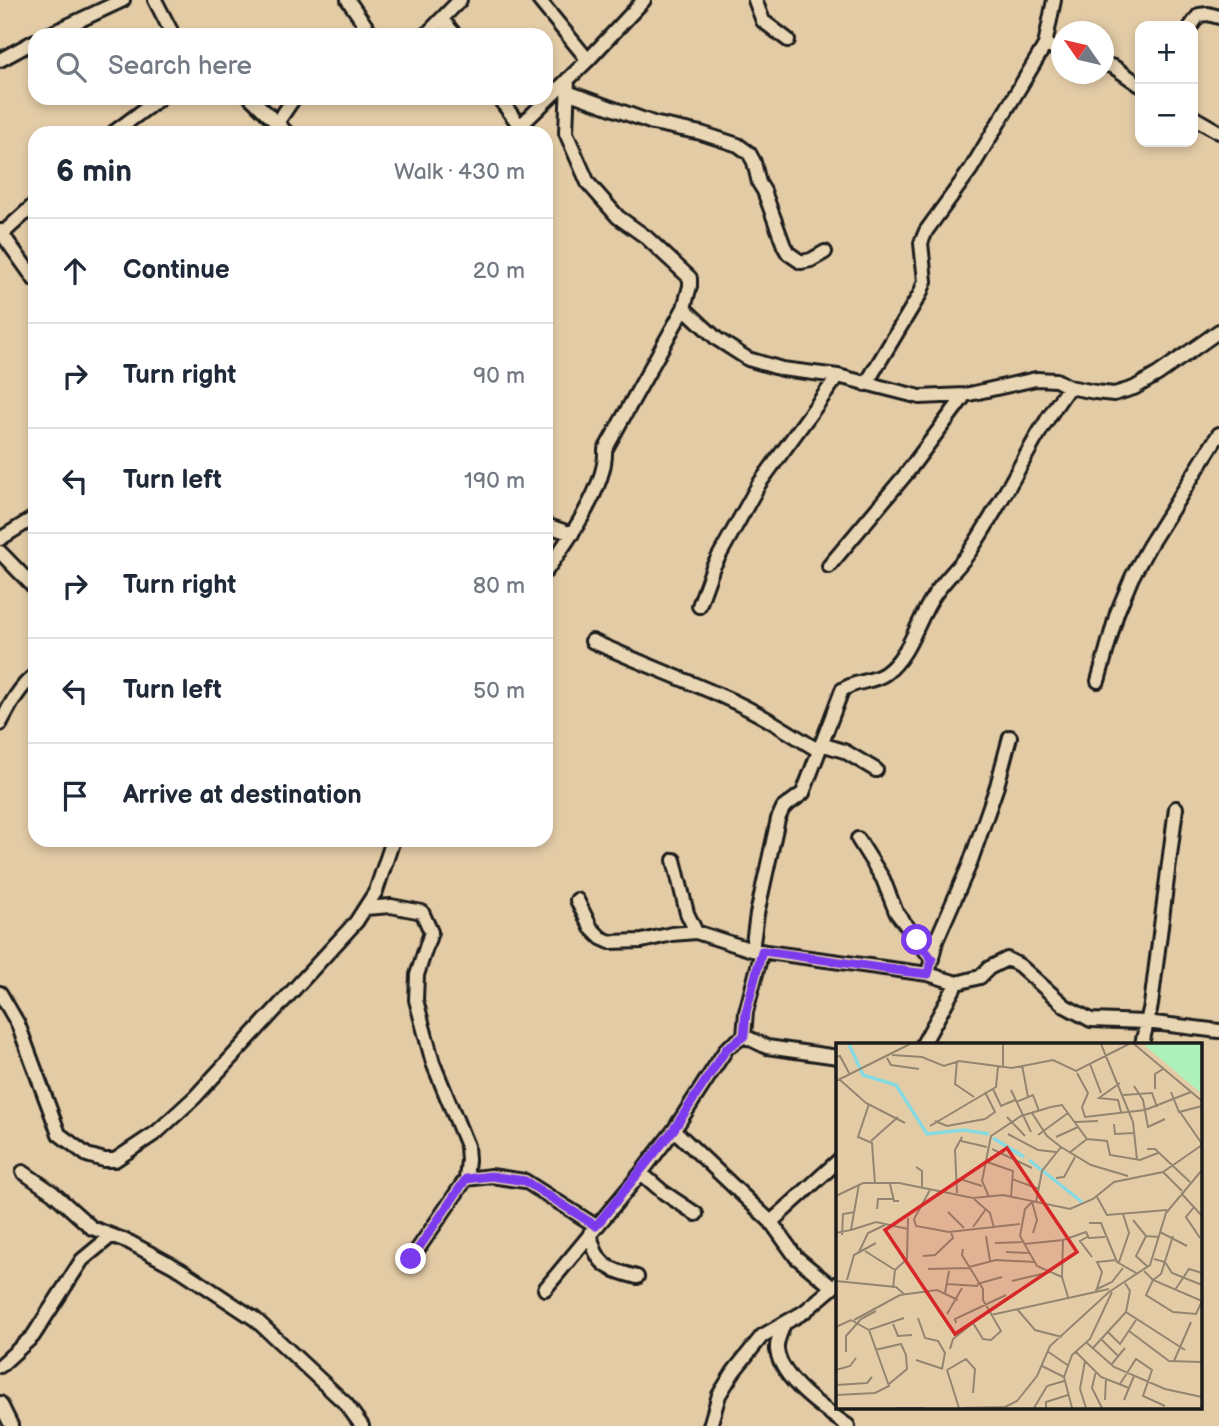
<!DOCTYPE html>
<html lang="en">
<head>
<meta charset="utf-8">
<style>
  :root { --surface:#fff; --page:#f2f2f3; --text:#1f2937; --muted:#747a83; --line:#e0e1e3 }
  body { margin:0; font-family:"Balsamiq Sans",sans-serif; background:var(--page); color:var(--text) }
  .controls { position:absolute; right:21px; top:21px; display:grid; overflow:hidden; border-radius:14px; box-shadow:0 4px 10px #0003 }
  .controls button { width:63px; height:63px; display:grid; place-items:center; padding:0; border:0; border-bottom:2px solid var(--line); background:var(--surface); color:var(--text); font:35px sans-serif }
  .compass { position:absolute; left:1051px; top:21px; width:63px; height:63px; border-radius:50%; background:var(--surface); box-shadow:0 4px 10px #0003; rotate:304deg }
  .stop { position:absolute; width:21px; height:21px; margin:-16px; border:5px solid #7c3aed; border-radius:50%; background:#fff }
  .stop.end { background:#7c3aed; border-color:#fff; box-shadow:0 2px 7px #0008 }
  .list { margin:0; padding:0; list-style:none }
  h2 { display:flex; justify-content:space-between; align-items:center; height:91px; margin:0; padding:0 28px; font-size:30px }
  h2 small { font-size:23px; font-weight:400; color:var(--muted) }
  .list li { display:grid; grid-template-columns:46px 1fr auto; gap:21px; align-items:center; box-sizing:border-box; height:105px; padding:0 28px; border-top:2px solid var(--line) }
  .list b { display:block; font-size:26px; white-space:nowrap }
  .list em { font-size:23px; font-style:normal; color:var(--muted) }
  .icon { flex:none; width:38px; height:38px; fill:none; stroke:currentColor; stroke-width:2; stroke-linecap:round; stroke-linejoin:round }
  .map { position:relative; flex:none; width:1219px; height:1426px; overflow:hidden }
  .search { position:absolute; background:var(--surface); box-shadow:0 4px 10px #0003; left:28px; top:28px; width:525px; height:77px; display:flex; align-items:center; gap:18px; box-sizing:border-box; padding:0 24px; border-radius:21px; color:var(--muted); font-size:26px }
  .panel { position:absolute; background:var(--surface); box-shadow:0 4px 10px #0003; left:28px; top:126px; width:525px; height:721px; border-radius:21px }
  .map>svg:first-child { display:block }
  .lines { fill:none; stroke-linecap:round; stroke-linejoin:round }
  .street-casing { stroke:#1c1c1c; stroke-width:18 }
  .street { stroke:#e9d6b4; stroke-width:12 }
  .route { stroke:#7c3aed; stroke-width:9 }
  .inset-river { fill:none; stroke:#88dae1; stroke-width:3.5 }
  .inset-road { fill:none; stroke:#93856f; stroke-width:2 }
  .view { fill:#d62828; fill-opacity:0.15; stroke:#d62828; stroke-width:3.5 }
  .inset-edge { fill:none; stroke:#1c1c1c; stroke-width:3.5 }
</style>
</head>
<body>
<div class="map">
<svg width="1219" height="1426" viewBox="0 0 1219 1426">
  <rect width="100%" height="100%" fill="#e3cba6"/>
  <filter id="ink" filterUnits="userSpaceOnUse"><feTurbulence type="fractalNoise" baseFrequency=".0143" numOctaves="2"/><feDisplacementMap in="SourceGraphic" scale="14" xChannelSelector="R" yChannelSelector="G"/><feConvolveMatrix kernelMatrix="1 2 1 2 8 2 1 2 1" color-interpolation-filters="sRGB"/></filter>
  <g filter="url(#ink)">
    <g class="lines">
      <!-- street casing -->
      <g class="street-casing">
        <path id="street" d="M155,0L173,35
          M348,0L372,35
          M539,0L588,60
          M755,0L763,21L788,40
          M442,19L455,35
          M1191,26L1199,15L1208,14L1219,17
          M48,35L123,0
          M426,35L460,0
          M1045,45L1062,51
          M0,60L35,41
          M1104,64L1114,67L1140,85
          M568,79L566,133L588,183L618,217L646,237L690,278V286L684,308L717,339L748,359L782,369L838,376L920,397L965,395L1036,379L1056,380L1069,387L1095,392L1114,394L1134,388L1158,374L1219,331
          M567,92L653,123L701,133L738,145L749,153L754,162L759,183L764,191L784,246L788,253L801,262L811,260L825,252
          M251,98L287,133
          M499,98L520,126
          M1193,117L1219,132
          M277,123L294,98
          M113,133L160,98
          M513,133L588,60L644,0
          M0,231L35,280
          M2,234L35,204
          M866,384L920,294L925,281L921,243L926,231L971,169L1045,45L1054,0
          M546,525L572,534
          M0,539L35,517
          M0,552L35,588
          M829,566L906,474L965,395
          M546,571C567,542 607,486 605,450L684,308
          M699,606L713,567L759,484L838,376
          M592,641C636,661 681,678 726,698C758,712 789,732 819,751
          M1098,681L1117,613L1132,577L1149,546L1219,434
          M0,724C9,707 19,687 35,675
          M821,744L844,751L876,770
          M858,839L883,879L896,912L932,959
          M674,860L687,913L696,932
          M577,900L591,928L601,938L610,942L642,941L672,934L696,932L752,950L928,974L957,983L980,977L989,968L1007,959L1019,965L1065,1006L1091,1020L1146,1022L1219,1031
          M365,908L391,906L422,912L431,932L417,975L416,1000L433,1063L467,1146L468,1160L466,1179L411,1259
          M752,950L757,914L778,819L783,808L803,793L842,690C856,680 873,683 886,673C910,655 917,621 933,597C944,580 959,567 970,551C1006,498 1031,439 1069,387
          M928,974L936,941L969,866L997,786L1010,737
          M0,993L18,1024L59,1134L87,1155L104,1160H115L157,1132L195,1097L356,922L376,891L393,840
          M744,1036L767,1047L838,1057
          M923,1044L957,983
          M1142,1044L1151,1005L1176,808
          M674,1130L771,1222L796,1257L832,1287
          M23,1172L53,1193L92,1228L129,1242L181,1270L255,1319L346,1404L362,1426
          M641,1173L663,1192L696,1214
          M466,1179L491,1176L525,1181L596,1226
          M771,1222L838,1161
          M590,1233C596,1265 607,1269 637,1277
          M545,1289L641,1173L674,1130L727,1048L744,1036L746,1012L762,951
          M784,1324C781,1332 776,1341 777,1350C781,1380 825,1410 848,1426
          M0,1366L33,1336L82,1260L111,1236
          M0,1403L11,1425
          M710,1426L719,1395L734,1371L762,1336L804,1312L838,1283"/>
      </g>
      <!-- street -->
      <use href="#street" class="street"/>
    </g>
  </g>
  <g class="lines" filter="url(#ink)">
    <!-- route -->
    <path class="route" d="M411,1259L466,1179L491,1176L525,1181L596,1226L674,1129L727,1048L744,1036L746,1012L762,951C818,958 872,968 928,974L932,959L917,940"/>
  </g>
  <!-- overview -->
  <g transform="translate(836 1043)">
    <rect width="366" height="366" fill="#e3cba6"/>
    <path d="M307,1H366V51Z" fill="#aef0b9"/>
    <path class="inset-river" d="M13,1L27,32L60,42L91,91L128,87L153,91M157,95L188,114M193,117L246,159"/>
    <path class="inset-road" d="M167,1V24M265,1L297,79L301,117M298,1L366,58M56,12L86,14L108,23L123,18L176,25L217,17L240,28L293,1M0,14L4,13L13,30M51,15L55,22L83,26M121,18L119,41L138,54M254,21L265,50M186,22L192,54M241,30L252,50L246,64L249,74L309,67L355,49M3,36L30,60L69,80M0,38L74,1M284,40L263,55L282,57L285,69M298,43L307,57L312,84L329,76M157,46L165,63L179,57M319,46V31L327,26M175,47L195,89M335,49L343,69L366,63M287,52L316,50L321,64M180,59L197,52L203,68M33,61L22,94L36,100L39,141M344,69L366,101M196,70L211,93L225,104M171,74L189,93M99,78L111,83L149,76L159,69L149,49M239,79L262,78M278,81L279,91L299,90M94,83L160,44L162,24M172,91L202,107L220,109M202,92L232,70M220,94L242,84M35,98L62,74M125,98L151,104M156,106L196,125M311,106H319L354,139M233,110L251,96M151,119L177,128L175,154M80,124L86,128V145M327,129L346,148M220,135L228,134L239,114M124,136L146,143M176,136L203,146M54,141L58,158H63M94,147L78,176L80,183L113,189L184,181M121,150L119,107L126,94M345,150L366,173M0,153L27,140H63L137,155L167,152L234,166L257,156L278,139L327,129L366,102M153,154L146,138L155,93L185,73L215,64L226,62L251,96L271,98L274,112L304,117L322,110M261,154L271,172L331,167M138,156L154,170L158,185M196,159L189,166L184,193L201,223L226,234M196,159L201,177L197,190M200,159L206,128L225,104L255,122L292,133M358,164L350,174L364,195M41,166L42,156H57M112,169L128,185M297,177L310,193L323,194M253,180H265L281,219L302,231M137,184L150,166M15,187L40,179L72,186M324,189L351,203M0,190L15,187L23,141M6,192L7,171L19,169M150,193L154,218M253,193L244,198L256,214M310,193L300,213L312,224M227,197L226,234L232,254M159,200L186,199M188,201L227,197L250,189L253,195L269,194M29,208L59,227M23,209L32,190L49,182M170,209L193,210M87,213L99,212L117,195L115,189M318,216L329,219L336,230L366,242M283,219L293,190L287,171M133,224L160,217L199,219M92,226L134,225M308,228L317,237L366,258L360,271L337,269L310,252L317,237M11,237L18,212L40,200M317,237L325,231L337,193M0,238L60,244L69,252M176,238L214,229M289,240L294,248L290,269L349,307M111,241L142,243M141,241L166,234M57,245L59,227L71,216L72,175M259,247L276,239L287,225M339,247L353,226L366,230M260,249L266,229L261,219L280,217M109,250L113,228M181,266L199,287L226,294M111,271L126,245M155,272L273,246M82,275L89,295L102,298L109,310L106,326M18,277L64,252L101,247L122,257M120,280L119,276L170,252M57,281L62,293L76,292M0,284L15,277L33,287L68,275M293,288L333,318L366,319M272,289L284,301L300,277M266,297L282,313M251,300L278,324L329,346L366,354M114,306L117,296L137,280L147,296L155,297L165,288L147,257V246L126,212L127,206M256,306L290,269M39,307L65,301L70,312L71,326L53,341M211,308L233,323M239,308L265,334L293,345M10,309V293L25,276L40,268M80,317L107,326M249,318L244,346L250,365M338,318L355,279M275,322L289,305M206,323L228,334M0,327L14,323L20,315M111,327L130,316L139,326L137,350M111,327L123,365M260,328L256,345L266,365M284,341L300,316L316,327L307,353L329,363M0,342L31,340L36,334M0,352L39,350L53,343L33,287M269,357L270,335M288,357L298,333M60,365H89M125,365L169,364L181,358L201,333L214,303L273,249L314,222L330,170L366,127M198,365L211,343L228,338M210,365V359L232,352M236,365L228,334L236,312L254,296L276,249"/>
    <path class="view" d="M171,105L241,209L119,291L49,187Z"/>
    <rect width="366" height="366" class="inset-edge"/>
  </g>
</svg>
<div class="controls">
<button>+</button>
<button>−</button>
</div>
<svg class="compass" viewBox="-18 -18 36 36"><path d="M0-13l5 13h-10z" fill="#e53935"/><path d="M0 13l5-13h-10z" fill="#747a83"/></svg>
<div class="stop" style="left:917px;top:940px"></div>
<div class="stop end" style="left:411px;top:1259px"></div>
<div class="search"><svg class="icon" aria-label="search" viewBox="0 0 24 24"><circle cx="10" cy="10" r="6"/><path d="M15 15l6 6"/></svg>Search here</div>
<section class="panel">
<h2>6 min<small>Walk · 430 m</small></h2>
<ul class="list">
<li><svg class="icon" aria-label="ahead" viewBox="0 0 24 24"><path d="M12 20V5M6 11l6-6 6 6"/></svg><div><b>Continue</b></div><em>20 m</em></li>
<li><svg class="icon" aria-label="right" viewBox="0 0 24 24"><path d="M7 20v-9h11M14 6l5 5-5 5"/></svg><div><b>Turn right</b></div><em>90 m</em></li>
<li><svg class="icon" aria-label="left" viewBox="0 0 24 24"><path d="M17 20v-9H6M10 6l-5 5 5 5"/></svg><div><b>Turn left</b></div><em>190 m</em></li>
<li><svg class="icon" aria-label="right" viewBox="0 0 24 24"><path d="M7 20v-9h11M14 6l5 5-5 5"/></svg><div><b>Turn right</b></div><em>80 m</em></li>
<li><svg class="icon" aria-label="left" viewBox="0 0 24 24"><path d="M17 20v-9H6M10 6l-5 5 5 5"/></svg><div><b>Turn left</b></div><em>50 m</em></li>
<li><svg class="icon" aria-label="arrive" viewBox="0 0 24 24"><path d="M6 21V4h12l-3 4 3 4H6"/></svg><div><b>Arrive at destination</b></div></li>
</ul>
</section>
</div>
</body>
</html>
